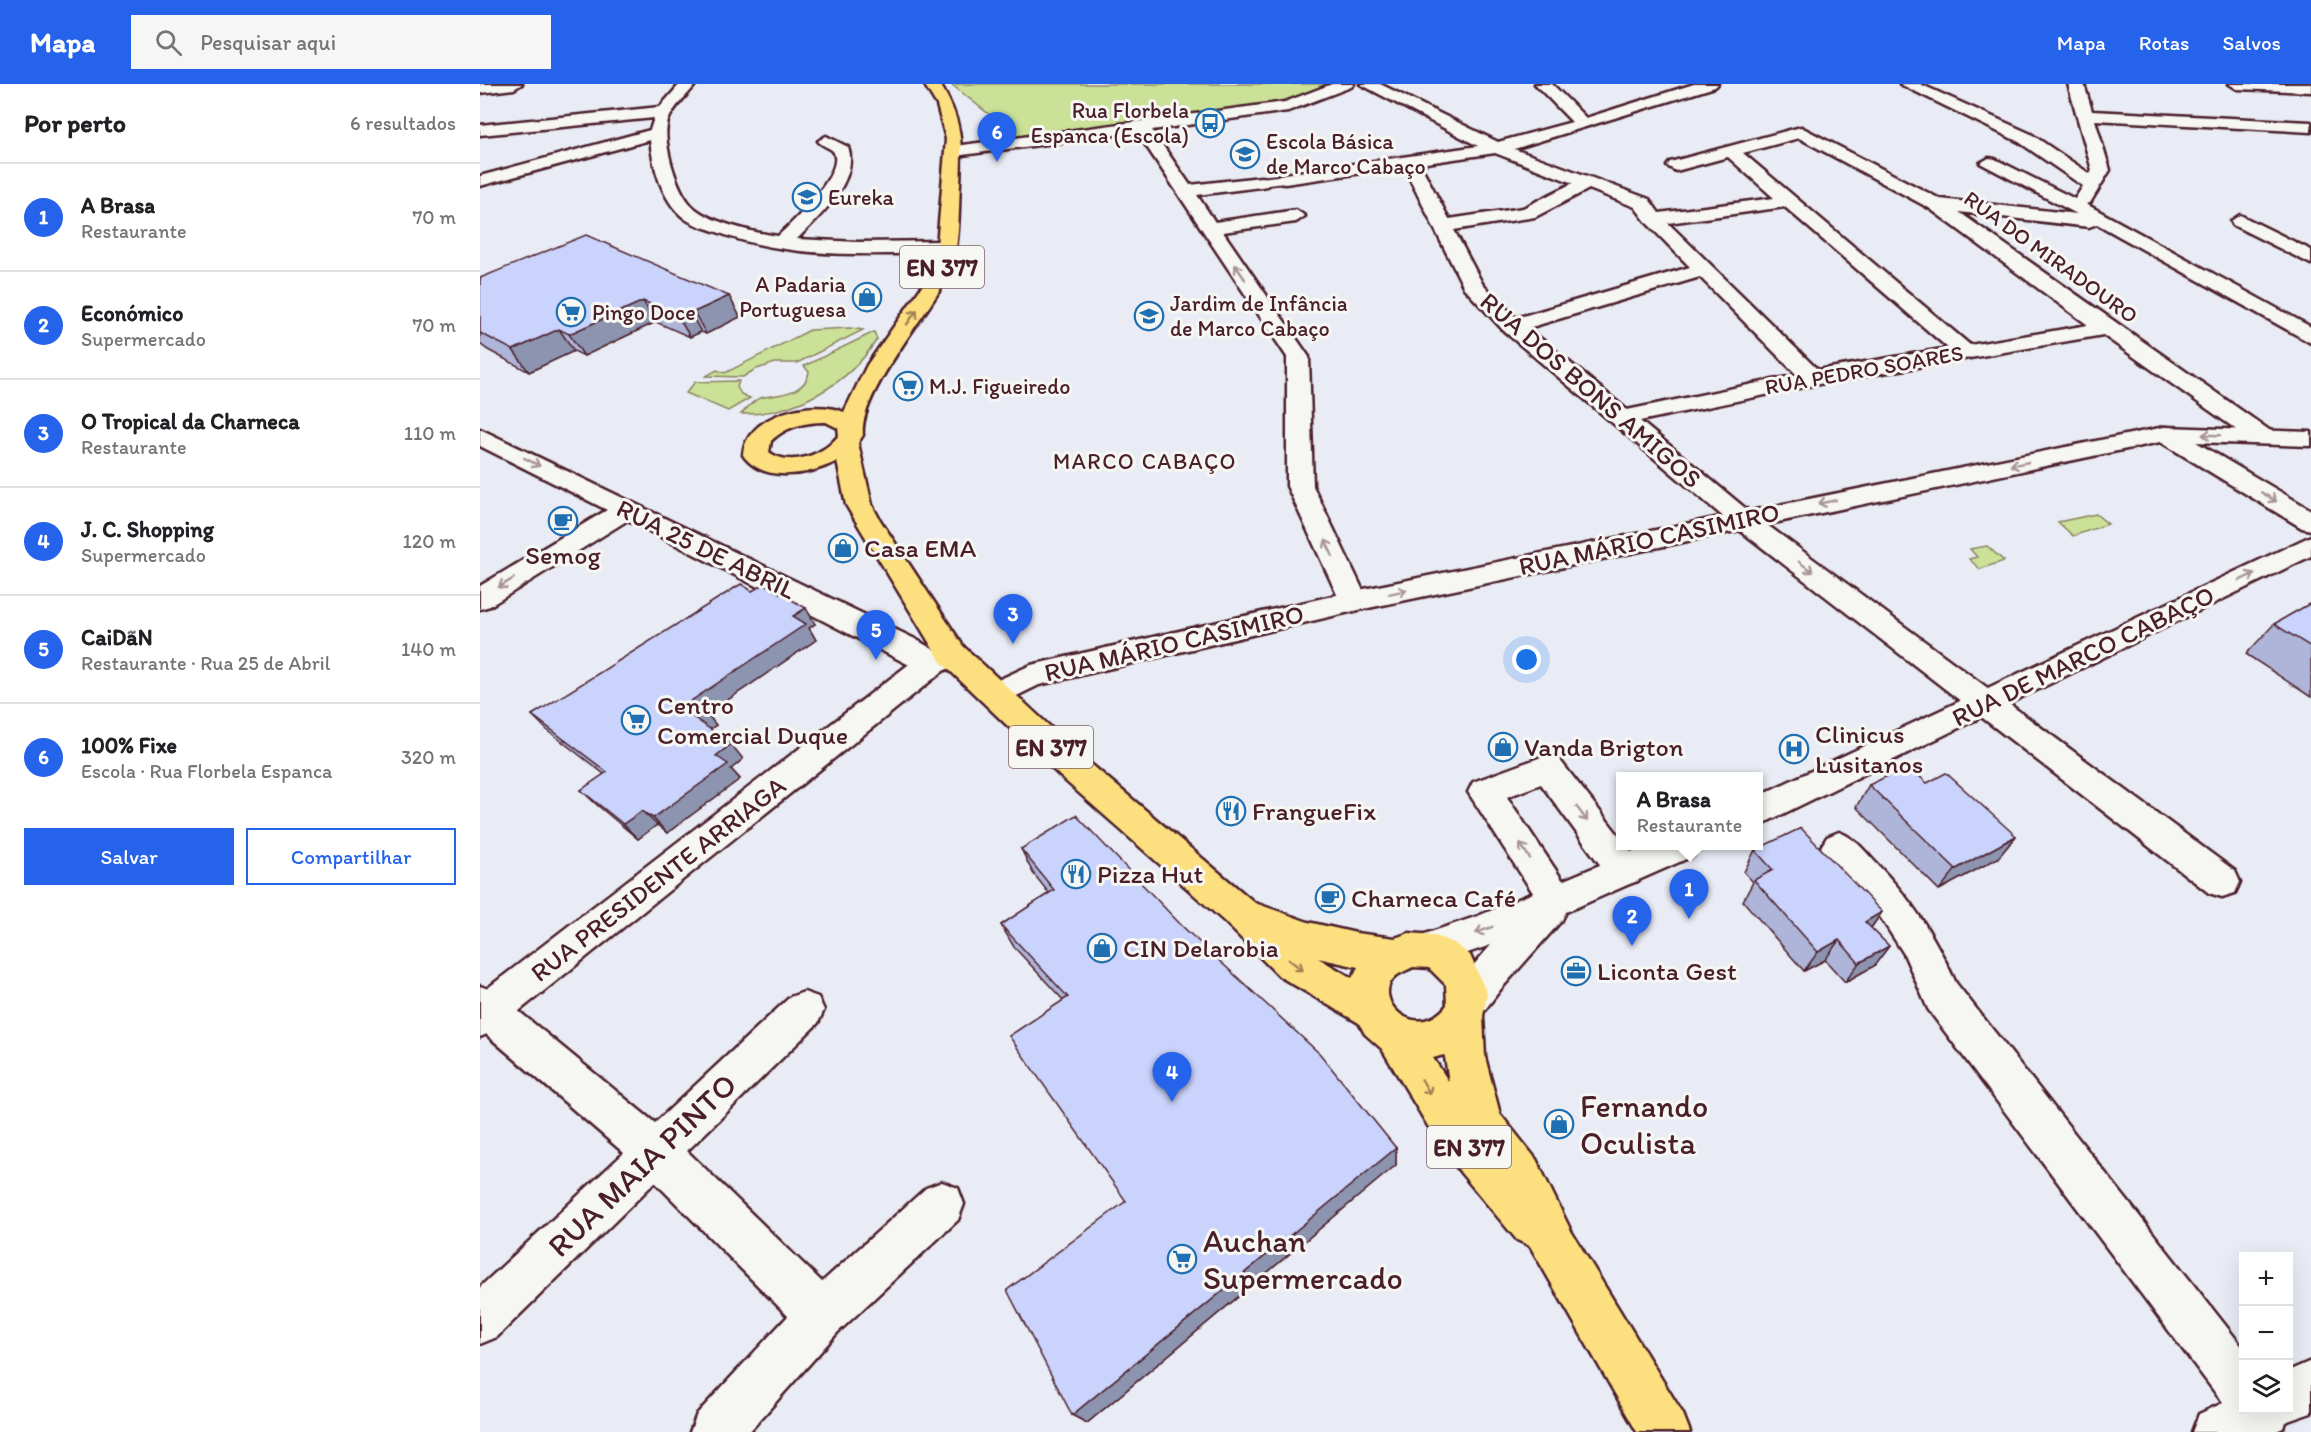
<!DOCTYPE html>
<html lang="pt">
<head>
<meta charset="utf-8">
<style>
  :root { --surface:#fff; --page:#f6f6f6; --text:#202124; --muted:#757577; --line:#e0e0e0; --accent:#2563eb }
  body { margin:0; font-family:Itim,sans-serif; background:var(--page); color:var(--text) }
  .controls { position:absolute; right:18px; bottom:18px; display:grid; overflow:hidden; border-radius:0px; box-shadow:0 6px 24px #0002 }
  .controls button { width:54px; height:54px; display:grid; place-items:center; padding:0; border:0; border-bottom:2px solid var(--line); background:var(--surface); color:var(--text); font:30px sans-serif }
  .you { position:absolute; left:1047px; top:576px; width:21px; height:21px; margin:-15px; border:4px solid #fff; border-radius:50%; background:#1a73e8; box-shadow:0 0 0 9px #1a73e833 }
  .badge { display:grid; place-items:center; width:39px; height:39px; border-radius:50%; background:var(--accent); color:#fff; font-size:20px; font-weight:700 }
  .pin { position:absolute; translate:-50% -50px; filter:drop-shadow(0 2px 3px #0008) }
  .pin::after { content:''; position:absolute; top:32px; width:21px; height:18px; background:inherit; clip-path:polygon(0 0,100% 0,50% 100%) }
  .popup { position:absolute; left:1136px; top:688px; width:147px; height:78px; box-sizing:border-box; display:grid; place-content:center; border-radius:0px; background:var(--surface); filter:drop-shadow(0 2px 4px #0005); font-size:20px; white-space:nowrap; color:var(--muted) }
  .popup b { font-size:22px; color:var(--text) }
  .popup::after { content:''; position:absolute; left:50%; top:100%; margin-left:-12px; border:12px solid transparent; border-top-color:var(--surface) }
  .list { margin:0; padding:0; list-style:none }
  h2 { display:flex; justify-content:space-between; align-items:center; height:78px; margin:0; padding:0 24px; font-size:26px }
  h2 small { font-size:20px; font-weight:400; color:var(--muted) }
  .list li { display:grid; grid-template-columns:39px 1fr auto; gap:18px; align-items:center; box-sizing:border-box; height:108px; padding:0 24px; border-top:2px solid var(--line) }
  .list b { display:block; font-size:22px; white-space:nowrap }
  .list p { margin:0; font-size:20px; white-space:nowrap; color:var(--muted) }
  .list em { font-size:20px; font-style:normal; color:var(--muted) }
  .actions { display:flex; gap:12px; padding:18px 24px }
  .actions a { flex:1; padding:14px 0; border:2px solid var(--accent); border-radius:0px; text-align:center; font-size:21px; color:var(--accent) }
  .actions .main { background:var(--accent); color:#fff }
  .icon { flex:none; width:33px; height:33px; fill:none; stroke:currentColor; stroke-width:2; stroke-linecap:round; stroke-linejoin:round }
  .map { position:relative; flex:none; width:1831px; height:1348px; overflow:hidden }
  header { display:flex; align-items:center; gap:36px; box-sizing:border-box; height:84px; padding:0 30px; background:var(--accent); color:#fff }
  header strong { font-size:28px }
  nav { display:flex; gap:33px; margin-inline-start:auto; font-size:21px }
  .search { width:420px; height:54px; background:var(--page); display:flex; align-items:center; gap:15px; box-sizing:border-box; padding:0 21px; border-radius:0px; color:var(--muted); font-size:22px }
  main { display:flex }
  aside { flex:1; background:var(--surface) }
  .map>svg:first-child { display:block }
  .green { fill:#cae197; stroke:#8a8061; stroke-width:1.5 }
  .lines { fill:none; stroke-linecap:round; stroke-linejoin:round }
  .pedestrian-casing { stroke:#4a1f2b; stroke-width:4 }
  .minor-casing { stroke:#4a1f2b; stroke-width:5 }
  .tertiary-casing { stroke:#4a1f2b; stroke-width:5 }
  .primary-casing { stroke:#4a1f2b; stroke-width:5 }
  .pedestrian { fill:#f6f6f2; fill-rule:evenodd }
  .minor { fill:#f6f6f2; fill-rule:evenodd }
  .tertiary { fill:#f6f6f2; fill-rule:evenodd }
  .primary { fill:#fce080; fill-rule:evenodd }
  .wall { fill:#aeb5d8; stroke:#4a1f2b; stroke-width:1.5 }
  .shaded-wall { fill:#8d94b0; stroke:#4a1f2b; stroke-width:1.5 }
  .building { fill:#cad3fb; stroke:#4a1f2b; stroke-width:1.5 }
  .oneway { stroke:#a99598 }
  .oneway2 { stroke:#a38056 }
  .labels { text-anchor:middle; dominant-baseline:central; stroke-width:6; stroke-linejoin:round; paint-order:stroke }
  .far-poi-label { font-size:22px; fill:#4a1f2b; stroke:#f6f6f2; text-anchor:start }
  .far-street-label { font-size:22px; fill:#4a1f2b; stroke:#f6f6f2 }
  .far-neighbourhood-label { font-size:22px; letter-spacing:1.5px; fill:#4a1f2b; stroke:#f6f6f2 }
  .shield { fill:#f6f6f2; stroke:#7e6067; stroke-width:1.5 }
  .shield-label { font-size:24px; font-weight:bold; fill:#4a1f2b }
  .street-label { font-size:26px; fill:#4a1f2b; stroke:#f6f6f2 }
  .poi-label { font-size:26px; fill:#4a1f2b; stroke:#f6f6f2; text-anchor:start }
  .near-poi-label { font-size:32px; fill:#4a1f2b; stroke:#f6f6f2; text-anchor:start }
  .near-street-label { font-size:32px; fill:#4a1f2b; stroke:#f6f6f2 }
</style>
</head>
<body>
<header>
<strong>Mapa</strong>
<div class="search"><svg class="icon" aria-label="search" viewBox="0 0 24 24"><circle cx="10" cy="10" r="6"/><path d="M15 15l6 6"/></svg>Pesquisar aqui</div>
<nav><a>Mapa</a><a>Rotas</a><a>Salvos</a></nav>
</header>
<main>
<aside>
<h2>Por perto<small>6 resultados</small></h2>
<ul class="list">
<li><span class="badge">1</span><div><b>A Brasa</b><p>Restaurante</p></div><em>70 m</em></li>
<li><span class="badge">2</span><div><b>Económico</b><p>Supermercado</p></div><em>70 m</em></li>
<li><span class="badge">3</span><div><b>O Tropical da Charneca</b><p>Restaurante</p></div><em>110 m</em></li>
<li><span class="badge">4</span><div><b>J. C. Shopping</b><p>Supermercado</p></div><em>120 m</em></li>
<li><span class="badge">5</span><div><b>CaiDãN</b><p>Restaurante · Rua 25 de Abril</p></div><em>140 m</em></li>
<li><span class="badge">6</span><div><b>100% Fixe</b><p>Escola · Rua Florbela Espanca</p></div><em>320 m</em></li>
</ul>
<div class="actions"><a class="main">Salvar</a><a>Compartilhar</a></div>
</aside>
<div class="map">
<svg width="1831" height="1348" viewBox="0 0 1831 1348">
  <rect width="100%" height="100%" fill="#e9ecf5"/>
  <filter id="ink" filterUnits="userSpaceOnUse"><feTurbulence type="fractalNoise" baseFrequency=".0167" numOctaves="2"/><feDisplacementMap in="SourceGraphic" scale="12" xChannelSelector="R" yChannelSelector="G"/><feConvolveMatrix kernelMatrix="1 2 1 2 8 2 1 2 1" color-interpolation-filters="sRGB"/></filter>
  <g filter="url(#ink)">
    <!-- green -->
    <path class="green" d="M471,0H850L812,18L540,55Z
      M370,244L383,246L317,279H295L274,286L263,293L226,292L237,286L245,289L330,246Z
      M394,248L397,255C369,300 315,331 261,330C267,325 273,316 280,314C298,310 325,311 329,288L324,282Z
      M259,297L257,303L261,310L270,314L248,327L206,309L215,298Z
      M1616,430L1628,440L1593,452L1578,438Z
      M1507,462L1524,477L1500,485L1489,475L1497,473L1490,465Z"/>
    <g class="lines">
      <!-- pedestrian casing -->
      <g class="pedestrian-casing">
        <path id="pedestrian" d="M805,91L810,92V98L781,102L775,98L781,94Z"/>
      </g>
      <!-- minor casing -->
      <g class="minor-casing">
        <path id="minor" d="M0,0H42L34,5L0,9Z
          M200,0H216C207,12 193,23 188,37C184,51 188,66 191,79C195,93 201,110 211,121C227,138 275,149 298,152C311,140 367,87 353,67C349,63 342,62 338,57L346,52L368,63C380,96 338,134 317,155L378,158L467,157L477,163L467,169C390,170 310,176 237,148C226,144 213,141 204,134C182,117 173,82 170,56L0,102V92L170,46L174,34L0,51V41L180,23Z
          M852,0H874L871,3L808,27L672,46L710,101L781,93L787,94L790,98L787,102L781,103L717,111L735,138L816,126L825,132L816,138L743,148L829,273L833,402L888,517L884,524L874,527L864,524L860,517L807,402V273L657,48L475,72L466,67L475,62L805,18Z
          M880,0H900L1018,58L1092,38L1055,0H1072L1106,34L1214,0H1238L1235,3L1034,65L1169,115L1179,129L1294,114L1248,73L1196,87L1187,82L1190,78L1321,43L1460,115L1597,130L1500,79L1509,74L1515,75L1595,115L1603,102L1539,58L1420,0H1440L1551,50L1610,90L1612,86L1588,0H1604L1612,27L1831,38V48L1615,36L1630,86L1610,119L1606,120L1831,243V259L1617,140L1609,143L1479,128L1792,348L1795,353L1792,358L1783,360L1774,358L1623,251L1333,301L1160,337L1271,429L1755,787L1760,798L1755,809L1742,813L1729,809L1253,441L1024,247L984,204L924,83L805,100L799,99L796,95L799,91L805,90L998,62ZM1319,54L1449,124L1608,241L1490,261L1263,69ZM1015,69L1093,99L1043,124L969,135L940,80ZM1109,105L1155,123L1167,139L1210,183L1036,234L1003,201L974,146L1055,133ZM1305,123L1468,264L1338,286L1188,139ZM1220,193L1317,291L1147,326L1048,244Z
          M1749,0H1831V8L1757,5Z
          M1760,131L1831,166V180L1753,141L1751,137Z
          M1685,343L1694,345L1831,426V446L1822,444L1676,355L1673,350L1676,345Z
          M0,345L435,555L463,571L467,579L463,587L452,590L441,587L148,436L10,522L0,525V502L127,426L0,362Z
          M1067,671L1079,675L1140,753V762H1147L1163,786L1158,797L1145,801L1132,797L1061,700L1027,713L1095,815L1090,826L1077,831L1064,826L988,708L993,698Z
          M1359,748C1375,754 1383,765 1394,777C1433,817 1452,848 1476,899L1764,1265V1326H1808V1287L1831,1277V1329L1805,1338L1803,1344L1794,1348H1712L1719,1330L1743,1319L1448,925L1424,870L1399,831L1347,773L1341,763L1347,753Z
          M0,902L14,907L175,1039L310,913L324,908L338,913L344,926L338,939L207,1067L342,1198L446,1104L462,1098L478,1104L484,1120L478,1136L358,1248L269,1348H210L217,1330L308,1232L175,1098L17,1253L0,1260V1203L144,1069L0,945Z"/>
      </g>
      <!-- tertiary casing -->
      <g class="tertiary-casing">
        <path id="tertiary" d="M1685,343L1831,348V362L1685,357L874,527L559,601L516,622L505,618L500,610L505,602L551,581L874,507Z
          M1831,452V472L1278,742V712Z
          M472,559L483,562L487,570L483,578L463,587L14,947L0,953V910L441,571Z
          M1165,762H1219L1213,772L1086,828L1082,836L1020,906L1001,931L987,936L973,931L967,918L973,905L1011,861L946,883L933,878L927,866L933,854L998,832Z"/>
      </g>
      <!-- primary casing -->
      <g class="primary-casing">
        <path id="primary" d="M444,0H460C483,38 482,58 480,100C478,133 481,170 464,199C444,235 379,311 383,351L378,359L392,421L400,436L483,562L605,675L775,819L828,838L876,849L915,854L929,849L953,851L974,859L990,871L1007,910L1003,932L1005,973L1020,1030L1056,1075L1091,1147L1203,1330L1210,1348H1157L1050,1162L1037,1156L981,1089L948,1042L902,965L885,950L879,939L799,892L745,838L581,693L461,578L366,421L357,377C331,391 283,400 263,371C265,331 332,314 364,328L387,281L445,198L457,163L466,55L457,21ZM346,338L358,344L359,351C344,371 310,384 289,368L291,357C306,342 326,338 346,338ZM838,874L878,883L872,894ZM933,883L949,884L966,901L967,921C936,961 889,914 916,892C921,888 928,886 933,883ZM964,971L965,973L969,998L953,974Z"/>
      </g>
      <!-- pedestrian -->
      <use href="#pedestrian" class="pedestrian"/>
      <!-- minor -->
      <use href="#minor" class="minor"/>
      <!-- tertiary -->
      <use href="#tertiary" class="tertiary"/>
      <!-- primary -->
      <use href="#primary" class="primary"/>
    </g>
    <!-- wall -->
    <path class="wall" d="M0,194L249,212L260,233L226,250L221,248L210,253L176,238L104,272L94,267L49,288L8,266L0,260Z
      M272,507L335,540L329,544L336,556L227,630L236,641L230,645L263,675L251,685L260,695L187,749L177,741L158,755L117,721L101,706L124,690L67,646L52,631Z
      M1831,519V613L1766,570L1794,540Z
      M1447,699L1536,752L1518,774L1459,806L1376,723L1389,701Z
      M541,765L703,843L916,1064V1081L607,1339L592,1331L646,1117L584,917L534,863L521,841L569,809L553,789Z
      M1275,766L1402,828L1391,844L1409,862L1394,882L1365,898L1345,876L1324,887L1263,817L1273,798L1264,788Z"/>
    <!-- shaded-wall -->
    <path class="shaded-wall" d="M249,212L260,233L226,250L214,228Z
      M163,217L176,238L104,272L89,250Z
      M209,226L221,248L210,253L197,231Z
      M79,245L94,267L49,288L33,266Z
      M326,524L335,540L329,544L336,556L227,630L236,641L226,648L213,633L211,617L313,532Z
      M251,660L263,675L251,685L260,695L187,749L173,734L236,672Z
      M162,727L177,741L158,755L143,740Z
      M1536,752L1518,774L1459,806L1476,785Z
      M1402,828L1388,848L1385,838Z
      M1359,856L1345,876L1324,887L1338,868Z
      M1409,862L1394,882L1365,898L1379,879Z
      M916,1064V1081L607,1339L592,1331Z"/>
    <!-- building -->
    <path class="building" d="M106,151L249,212L214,228L209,226L197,231L163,217L89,250L79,245L33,266L0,249V194Z
      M261,500L272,507L284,500L326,524L313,532L326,540L211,617L224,625L213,633L251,660L236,672L248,680L173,734L162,727L143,740L101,706L127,688L52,631Z
      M1831,519V563L1794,540Z
      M1428,682L1447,699L1466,689L1536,752L1476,785L1389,701Z
      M596,731L703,843L840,970L916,1064L592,1331L527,1206L646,1117L529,952L588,913L521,841L574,806L541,765Z
      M1321,744L1402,828L1385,838L1409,862L1379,879L1359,856L1338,868L1274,796L1293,786L1275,766Z"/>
    <!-- one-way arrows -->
    <defs><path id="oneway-shaft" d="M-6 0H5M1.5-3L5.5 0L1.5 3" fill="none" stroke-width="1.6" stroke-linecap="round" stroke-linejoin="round" transform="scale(1.5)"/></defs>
    <g class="oneway">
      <use href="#oneway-shaft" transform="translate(760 188) rotate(-124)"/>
      <use href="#oneway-shaft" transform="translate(1731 351) rotate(-178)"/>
      <use href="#oneway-shaft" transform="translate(52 378) rotate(27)"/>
      <use href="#oneway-shaft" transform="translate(1539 380) rotate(169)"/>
      <use href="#oneway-shaft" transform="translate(1789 413) rotate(31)"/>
      <use href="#oneway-shaft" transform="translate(1347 418) rotate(168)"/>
      <use href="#oneway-shaft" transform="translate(849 464) rotate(-115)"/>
      <use href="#oneway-shaft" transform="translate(1326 483) rotate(37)"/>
      <use href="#oneway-shaft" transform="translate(1767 493) rotate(-26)"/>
      <use href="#oneway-shaft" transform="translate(26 499) rotate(149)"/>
      <use href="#oneway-shaft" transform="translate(918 508) rotate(-12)"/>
      <use href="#oneway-shaft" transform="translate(1102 730) rotate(53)"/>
      <use href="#oneway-shaft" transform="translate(1045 767) rotate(-124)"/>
      <use href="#oneway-shaft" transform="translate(1004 846) rotate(159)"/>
    </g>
    <g class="oneway2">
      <use href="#oneway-shaft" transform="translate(432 233) rotate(-56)"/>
      <use href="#oneway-shaft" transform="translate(816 881) rotate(37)"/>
      <use href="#oneway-shaft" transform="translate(946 1003) rotate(60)"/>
    </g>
  </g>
  <!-- icons -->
  <defs>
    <g id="bus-ring" transform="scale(1.5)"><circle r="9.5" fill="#f6f6f2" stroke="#1f6fb2" stroke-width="1.5"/><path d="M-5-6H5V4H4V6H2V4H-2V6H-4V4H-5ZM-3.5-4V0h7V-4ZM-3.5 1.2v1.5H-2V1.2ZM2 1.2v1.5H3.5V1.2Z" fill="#1f6fb2"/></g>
    <g id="school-ring" transform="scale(1.5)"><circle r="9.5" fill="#f6f6f2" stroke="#1f6fb2" stroke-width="1.5"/><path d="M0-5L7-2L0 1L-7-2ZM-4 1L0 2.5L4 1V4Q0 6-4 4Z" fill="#1f6fb2"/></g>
    <g id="shop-ring" transform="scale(1.5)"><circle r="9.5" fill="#f6f6f2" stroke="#1f6fb2" stroke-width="1.5"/><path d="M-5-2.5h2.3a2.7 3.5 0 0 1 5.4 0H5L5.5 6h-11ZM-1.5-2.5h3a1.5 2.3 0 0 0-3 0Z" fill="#1f6fb2"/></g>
    <g id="supermarket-ring" transform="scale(1.5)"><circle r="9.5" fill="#f6f6f2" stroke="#1f6fb2" stroke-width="1.5"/><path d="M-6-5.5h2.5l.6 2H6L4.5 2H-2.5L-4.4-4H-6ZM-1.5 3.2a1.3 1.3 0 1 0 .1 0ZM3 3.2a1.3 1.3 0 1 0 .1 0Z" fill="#1f6fb2"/></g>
    <g id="cafe-ring" transform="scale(1.5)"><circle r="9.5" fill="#f6f6f2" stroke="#1f6fb2" stroke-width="1.5"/><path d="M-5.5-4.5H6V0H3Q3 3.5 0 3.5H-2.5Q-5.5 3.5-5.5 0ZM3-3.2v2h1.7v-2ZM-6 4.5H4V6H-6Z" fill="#1f6fb2"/></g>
    <g id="hospital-ring" transform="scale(1.5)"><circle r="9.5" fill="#f6f6f2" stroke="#1f6fb2" stroke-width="1.5"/><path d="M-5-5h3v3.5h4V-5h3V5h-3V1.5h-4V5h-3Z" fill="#1f6fb2"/></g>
    <g id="restaurant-ring" transform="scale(1.5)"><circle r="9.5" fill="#f6f6f2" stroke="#1f6fb2" stroke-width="1.5"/><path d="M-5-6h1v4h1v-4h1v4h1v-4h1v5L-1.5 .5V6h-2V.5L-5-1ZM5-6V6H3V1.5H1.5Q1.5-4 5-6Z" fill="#1f6fb2"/></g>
    <g id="office-ring" transform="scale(1.5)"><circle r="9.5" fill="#f6f6f2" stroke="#1f6fb2" stroke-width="1.5"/><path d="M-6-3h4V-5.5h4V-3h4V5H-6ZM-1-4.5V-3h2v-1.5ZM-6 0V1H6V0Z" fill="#1f6fb2"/></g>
  </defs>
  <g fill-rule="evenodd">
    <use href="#bus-ring" x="730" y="39"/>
    <use href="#school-ring" x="765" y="70"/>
    <use href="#school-ring" x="327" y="113"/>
    <use href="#shop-ring" x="387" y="213"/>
    <use href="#supermarket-ring" x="91" y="228"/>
    <use href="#school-ring" x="669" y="232"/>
    <use href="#supermarket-ring" x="428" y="302"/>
    <use href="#cafe-ring" x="83" y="437"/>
    <use href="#shop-ring" x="363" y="464"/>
    <use href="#supermarket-ring" x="156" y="636"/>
    <use href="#shop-ring" x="1023" y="663"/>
    <use href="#hospital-ring" x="1314" y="665"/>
    <use href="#restaurant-ring" x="751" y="727"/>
    <use href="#restaurant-ring" x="596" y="790"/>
    <use href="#cafe-ring" x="850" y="814"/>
    <use href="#shop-ring" x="622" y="864"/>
    <use href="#office-ring" x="1096" y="887"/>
    <use href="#shop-ring" x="1079" y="1040"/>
    <use href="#supermarket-ring" x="702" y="1175"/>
  </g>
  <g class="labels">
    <!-- far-poi labels -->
    <g class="far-poi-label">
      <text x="709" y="26" text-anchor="end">Rua Florbela<tspan x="709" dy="25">Espanca (Escola)</tspan></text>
      <text x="786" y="57">Escola Básica<tspan x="786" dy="25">de Marco Cabaço</tspan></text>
      <text x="348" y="113">Eureka</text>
      <text x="366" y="200" text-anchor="end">A Padaria<tspan x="366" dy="25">Portuguesa</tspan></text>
      <text x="690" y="219">Jardim de Infância<tspan x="690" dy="25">de Marco Cabaço</tspan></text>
      <text x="112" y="228">Pingo Doce</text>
      <text x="449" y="302">M.J. Figueiredo</text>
    </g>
    <!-- far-street labels -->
    <g class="far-street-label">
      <text transform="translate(1571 173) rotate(36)">RUA DO MIRADOURO</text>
      <text transform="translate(1384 286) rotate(-10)">RUA PEDRO SOARES</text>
    </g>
    <!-- far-neighbourhood labels -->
    <g class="far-neighbourhood-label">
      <text x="665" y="377">MARCO CABAÇO</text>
    </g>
    <!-- shield labels -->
    <g class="shield">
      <rect x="420" y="162" width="84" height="42" rx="4.5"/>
      <rect x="529" y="642" width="84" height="42" rx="4.5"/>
      <rect x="947" y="1042" width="84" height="42" rx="4.5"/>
    </g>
    <g class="shield-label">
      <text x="462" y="183">EN 377</text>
      <text x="571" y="663">EN 377</text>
      <text x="989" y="1063">EN 377</text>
    </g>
    <!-- street labels -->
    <g class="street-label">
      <text transform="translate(1111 306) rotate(41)">RUA DOS BONS AMIGOS</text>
      <text transform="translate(1169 455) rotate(-12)">RUA MÁRIO CASIMIRO</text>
      <text transform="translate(226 465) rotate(26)">RUA 25 DE ABRIL</text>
      <text transform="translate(694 559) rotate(-13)">RUA MÁRIO CASIMIRO</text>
      <text transform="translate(1603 572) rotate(-26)">RUA DE MARCO CABAÇO</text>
      <text transform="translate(178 795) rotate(-38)">RUA PRESIDENTE ARRIAGA</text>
    </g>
    <!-- poi labels -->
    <g class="poi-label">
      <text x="384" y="464">Casa EMA</text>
      <text x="83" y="471" text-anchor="middle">Semog</text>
      <text x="177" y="621">Centro<tspan x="177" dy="30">Comercial Duque</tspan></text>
      <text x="1335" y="650">Clinicus<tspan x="1335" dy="30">Lusitanos</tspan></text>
      <text x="1044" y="663">Vanda Brigton</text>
      <text x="772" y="727">FrangueFix</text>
      <text x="617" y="790">Pizza Hut</text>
      <text x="871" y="814">Charneca Café</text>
      <text x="643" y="864">CIN Delarobia</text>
      <text x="1117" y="887">Liconta Gest</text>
    </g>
    <!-- near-poi labels -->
    <g class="near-poi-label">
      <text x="1100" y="1022">Fernando<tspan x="1100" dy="37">Oculista</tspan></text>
      <text x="723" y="1157">Auchan<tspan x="723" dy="37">Supermercado</tspan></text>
    </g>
    <!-- near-street labels -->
    <g class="near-street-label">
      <text transform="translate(162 1081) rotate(-44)">RUA MAIA PINTO</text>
    </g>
  </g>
</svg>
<div class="controls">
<button>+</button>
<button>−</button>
<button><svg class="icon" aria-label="layers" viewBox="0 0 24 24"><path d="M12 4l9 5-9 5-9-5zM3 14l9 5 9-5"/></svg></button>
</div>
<div class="you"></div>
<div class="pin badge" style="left:1209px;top:835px">1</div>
<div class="popup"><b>A Brasa</b>Restaurante</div>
<div class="pin badge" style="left:1152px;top:862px">2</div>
<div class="pin badge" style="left:533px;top:560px">3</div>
<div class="pin badge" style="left:692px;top:1018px">4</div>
<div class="pin badge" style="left:396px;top:576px">5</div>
<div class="pin badge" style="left:517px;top:78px">6</div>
</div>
</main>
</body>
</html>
